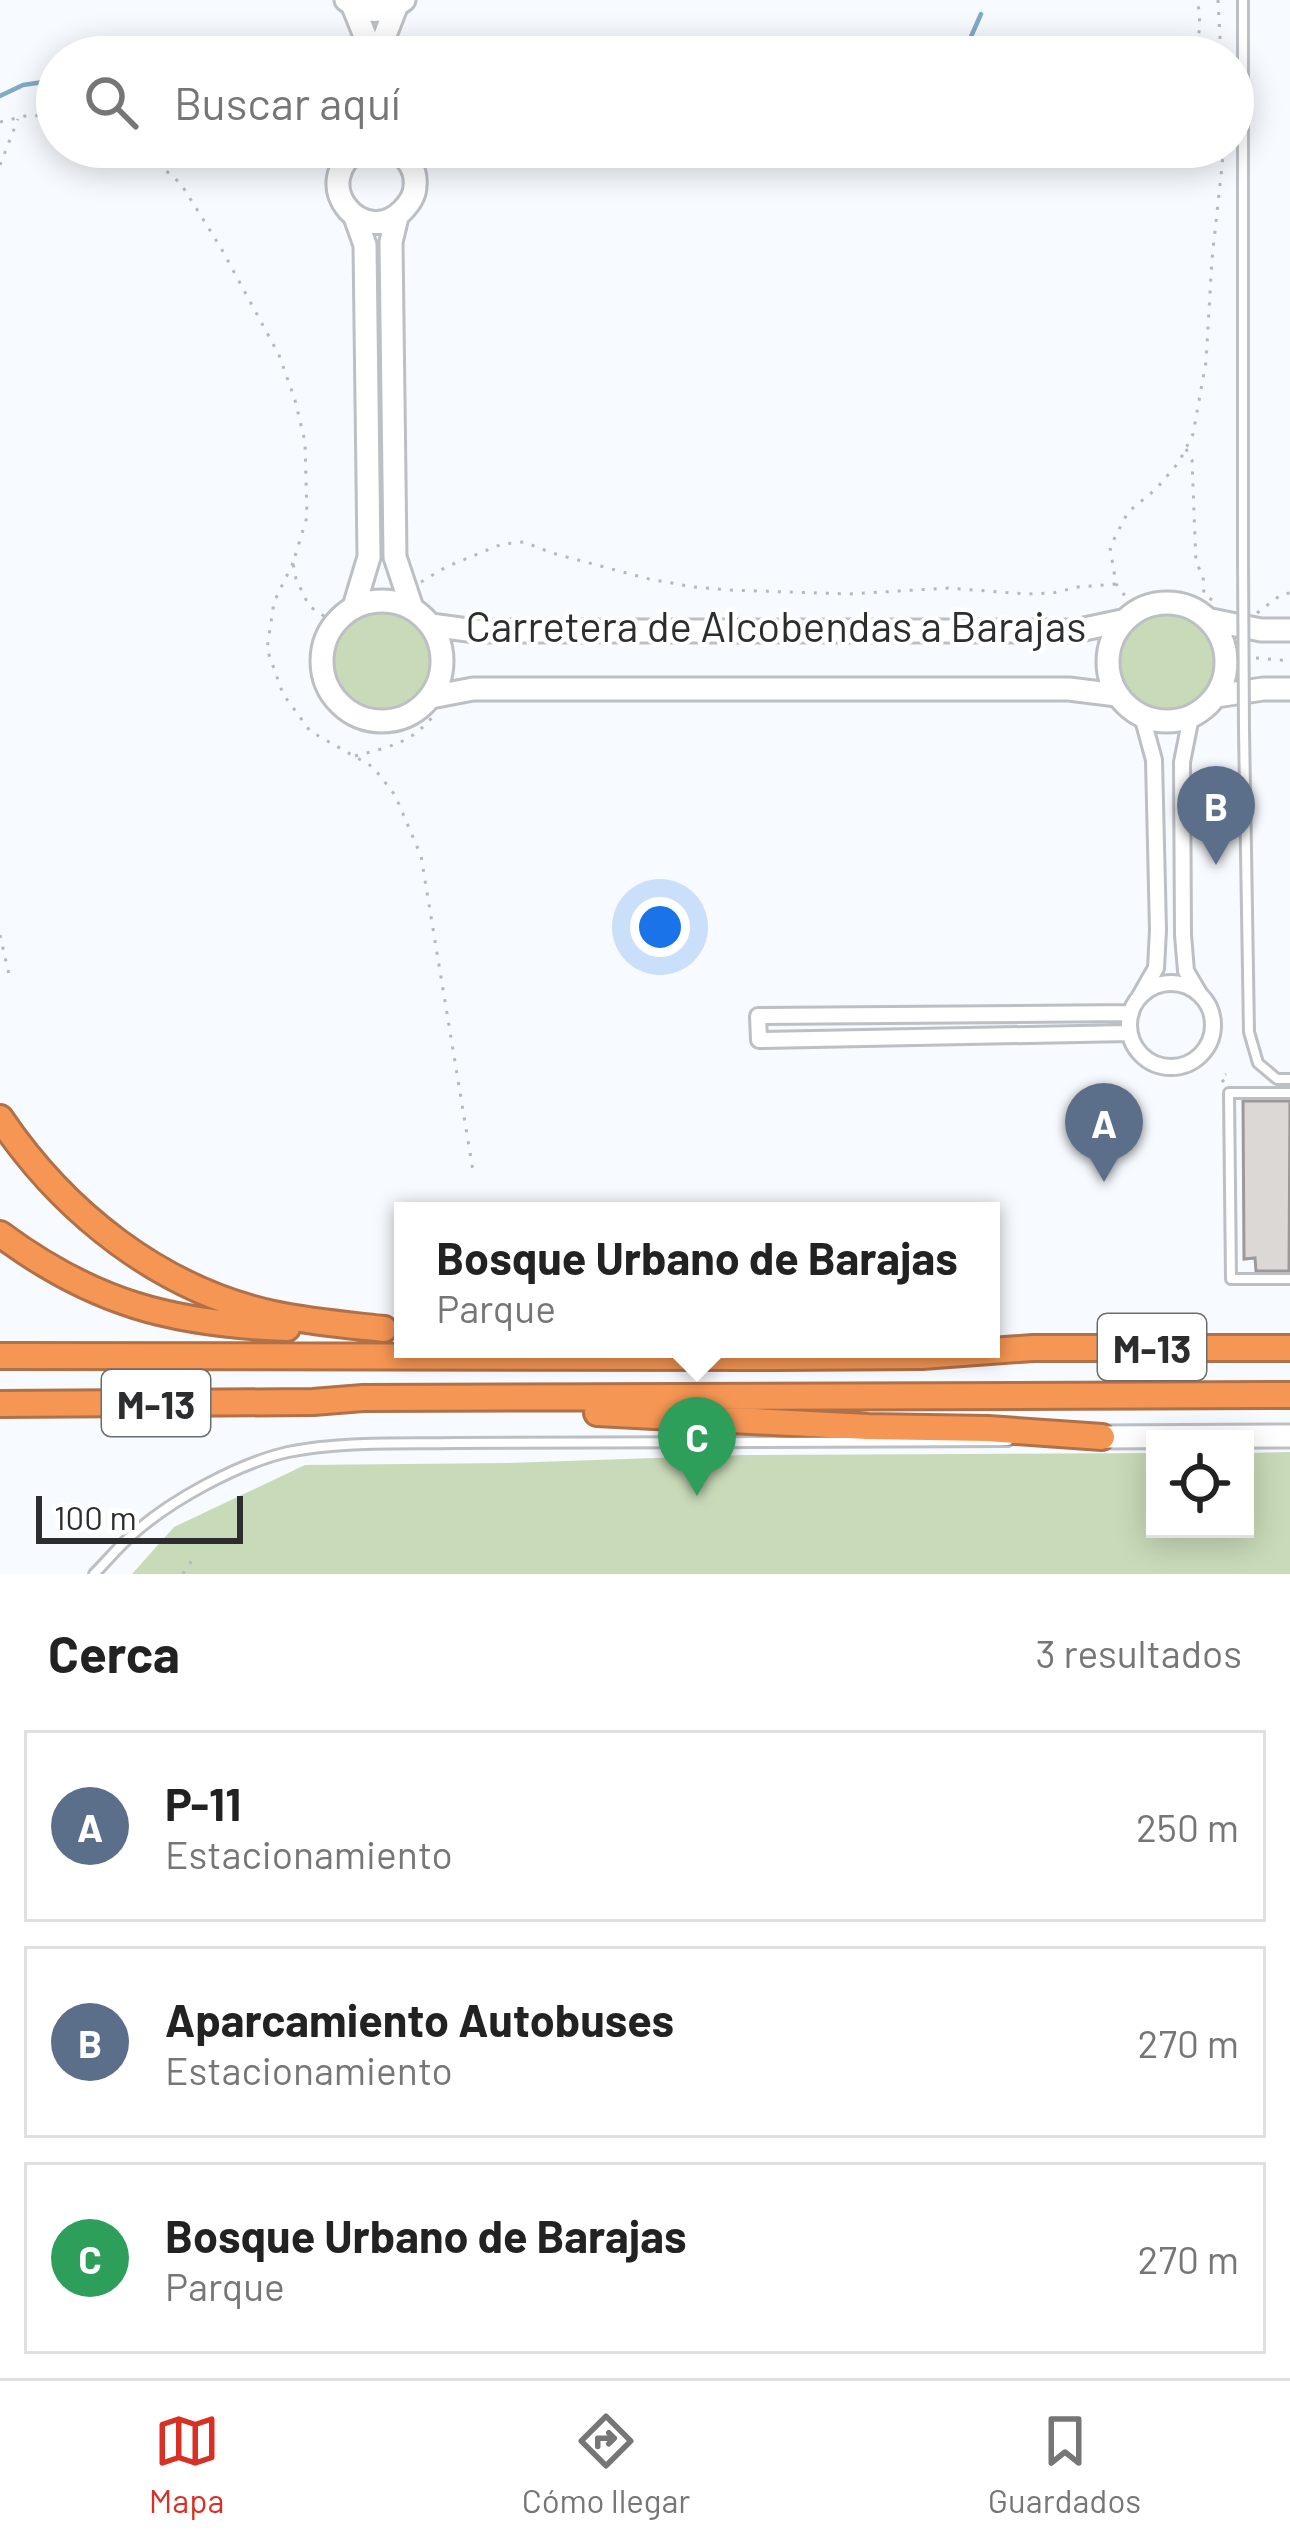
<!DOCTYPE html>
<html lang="es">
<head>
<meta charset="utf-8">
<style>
  :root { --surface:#fff; --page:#f2f2f2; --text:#222; --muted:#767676; --line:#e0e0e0; --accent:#d93025 }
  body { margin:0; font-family:Barlow,sans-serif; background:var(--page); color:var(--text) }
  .controls { position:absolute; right:36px; bottom:36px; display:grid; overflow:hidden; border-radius:0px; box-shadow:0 6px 30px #0003 }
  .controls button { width:108px; height:108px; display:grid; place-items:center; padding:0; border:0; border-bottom:3px solid var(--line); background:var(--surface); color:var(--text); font:60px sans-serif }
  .scale { position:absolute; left:36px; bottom:30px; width:207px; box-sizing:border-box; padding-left:12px; border:6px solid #2b2d2e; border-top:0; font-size:33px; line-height:42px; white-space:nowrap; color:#2b2d2e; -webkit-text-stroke:9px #fff; paint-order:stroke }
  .you { position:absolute; left:660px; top:927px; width:42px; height:42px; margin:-30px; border:9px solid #fff; border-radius:50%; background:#1a73e8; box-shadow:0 0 0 18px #1a73e833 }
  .badge { display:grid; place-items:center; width:78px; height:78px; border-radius:50%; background:var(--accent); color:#fff; font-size:39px; font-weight:700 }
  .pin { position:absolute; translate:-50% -99px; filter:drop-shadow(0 3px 6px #0008) }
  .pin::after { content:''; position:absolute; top:63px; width:42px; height:36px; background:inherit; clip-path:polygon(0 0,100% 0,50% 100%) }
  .popup { position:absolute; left:394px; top:1202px; width:606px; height:156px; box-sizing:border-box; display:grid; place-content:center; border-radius:0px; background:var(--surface); filter:drop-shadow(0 3px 9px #0005); font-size:39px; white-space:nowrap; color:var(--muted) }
  .popup b { font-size:45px; color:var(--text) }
  .popup::after { content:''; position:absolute; left:50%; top:100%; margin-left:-24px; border:24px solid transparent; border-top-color:var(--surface) }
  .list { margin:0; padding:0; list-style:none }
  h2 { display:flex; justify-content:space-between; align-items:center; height:156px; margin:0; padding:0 48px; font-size:51px }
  h2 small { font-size:39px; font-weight:400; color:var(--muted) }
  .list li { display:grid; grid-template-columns:78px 1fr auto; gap:36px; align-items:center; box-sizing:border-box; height:192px; margin:0 24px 24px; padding:0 24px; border:3px solid var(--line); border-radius:0px }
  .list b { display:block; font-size:45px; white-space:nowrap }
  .list p { margin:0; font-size:39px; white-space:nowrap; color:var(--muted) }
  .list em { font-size:39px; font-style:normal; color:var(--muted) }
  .icon { flex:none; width:66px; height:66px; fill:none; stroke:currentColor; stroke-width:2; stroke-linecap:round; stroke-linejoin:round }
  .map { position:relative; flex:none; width:1290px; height:1574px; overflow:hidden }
  .search { position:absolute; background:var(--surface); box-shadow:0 6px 30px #0003; left:36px; right:36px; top:36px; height:132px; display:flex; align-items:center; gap:30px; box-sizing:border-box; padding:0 42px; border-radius:66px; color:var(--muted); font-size:45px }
  .sheet { height:804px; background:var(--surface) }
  nav { display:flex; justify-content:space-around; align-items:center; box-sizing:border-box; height:168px; border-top:3px solid var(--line); background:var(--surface); font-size:33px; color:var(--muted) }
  nav a { display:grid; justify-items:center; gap:6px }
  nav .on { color:var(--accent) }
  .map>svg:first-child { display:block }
  .green { fill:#c8dab8 }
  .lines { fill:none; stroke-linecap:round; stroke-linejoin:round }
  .stream { stroke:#80acc6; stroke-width:4.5 }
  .building { fill:#dcd8d5; stroke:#9d9996; stroke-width:3 }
  .lane-casing { stroke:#bcbfc3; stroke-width:14 }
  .street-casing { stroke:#bcbfc3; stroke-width:20 }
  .secondary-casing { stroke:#bcbfc3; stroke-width:27 }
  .highway-casing { stroke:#af7147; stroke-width:30 }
  .path { stroke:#b6b9bc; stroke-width:3; stroke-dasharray:3 9; stroke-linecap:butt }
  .lane { stroke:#fff; stroke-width:8 }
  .street { stroke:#fff; stroke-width:14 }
  .secondary { stroke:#fff; stroke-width:21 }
  .highway { stroke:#f69654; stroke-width:24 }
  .lane-bridge-casing { stroke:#bcbfc3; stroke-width:14; stroke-linecap:butt }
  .lane-bridge { stroke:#fff; stroke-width:8 }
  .labels { text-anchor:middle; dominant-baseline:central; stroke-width:9; stroke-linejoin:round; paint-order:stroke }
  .shield { fill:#fff; stroke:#6b6c6d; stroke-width:3 }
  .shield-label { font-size:39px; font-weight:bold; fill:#2b2d2e }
  .street-label { font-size:42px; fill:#2b2d2e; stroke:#fff }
</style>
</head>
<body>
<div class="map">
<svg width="1290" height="1574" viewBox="0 0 1290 1574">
  <rect width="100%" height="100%" fill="#f7fafe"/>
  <!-- green -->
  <path class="green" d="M1118 660a50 50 0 1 1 100 0a50 50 0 1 1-100 0Z
    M332 661a51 51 0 1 1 102 0a51 51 0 1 1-102 0Z
    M1290,1452V1574H132L174,1527L305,1465L508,1463L742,1455L1155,1453V1529H1245V1453Z"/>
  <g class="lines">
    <!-- stream -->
    <path class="stream" d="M962,57L981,14
      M0,96L23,85L57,80"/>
  </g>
  <!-- building -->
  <path class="building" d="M1243,1101H1290L1289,1271H1256L1255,1258L1244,1259Z"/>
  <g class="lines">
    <!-- lane casing -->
    <g class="lane-casing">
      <path id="lane" d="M1243,0V561
        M1244,730L1249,1032L1258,1063L1277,1079H1290
        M1290,1093H1229L1231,1279H1290
        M94,1574C107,1561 119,1546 133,1534C171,1500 239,1463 288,1452C342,1441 401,1444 455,1443L1008,1441"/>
    </g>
    <!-- street casing -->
    <g class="street-casing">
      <path id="street" d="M1191,717L1182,762L1183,935L1186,971L1199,993
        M1129 1025a42 42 0 1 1 84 0a42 42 0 1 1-84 0Z
        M1140,996L1156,968L1158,930L1154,760L1142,716
        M1129,1033L759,1040L758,1016L1131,1013"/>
    </g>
    <!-- secondary casing -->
    <g class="secondary-casing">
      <path id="secondary" d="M346,0C363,14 387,14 404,0
        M353,6L365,36V57
        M384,57V38L396,7
        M361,147C305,184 364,249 402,211C409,204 415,196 415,186C417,168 406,156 392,147
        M397,217L391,242L395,557L412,608
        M322 661a60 60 0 1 1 120 0a60 60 0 1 1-120 0Z
        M1108 662a59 59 0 1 1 118 0a59 59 0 1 1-118 0Z
        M354,607L369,557L365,245L355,217
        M1211,620L1261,630H1290
        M431,625L475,631H1075L1122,621
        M1216,696L1263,689H1290
        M431,697L473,689H1069L1117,695
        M1102,1437L1290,1436"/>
    </g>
    <!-- highway casing -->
    <g class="highway-casing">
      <path id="highway" d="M0,1118C64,1213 160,1289 273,1314C310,1322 347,1325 384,1329
        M0,1234C93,1303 172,1324 287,1328
        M0,1356L778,1357L922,1356L1033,1348H1290
        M0,1404L313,1402L363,1398L1290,1395
        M597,1413L868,1427L988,1429L1102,1437"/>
    </g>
    <!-- path -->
    <path class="path" d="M1218,0L1221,57
      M1195,57L1200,26L1198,0
      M0,122L25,116L57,115
      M140,147L181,184L221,248L279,355L295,400L305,442L307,517L293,563L296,579L309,606L334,623
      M0,165L18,119
      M1186,449L1192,460L1196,563L1203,575L1204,595L1217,603
      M293,563L274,602L267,649L283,694L310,731L373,767L395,795L421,856L473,1171
      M421,582L446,567L502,544L524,542L552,553L649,579L694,587L728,590L850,594L948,588L1026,594L1053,593L1078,587L1116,584
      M1132,605L1116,584L1110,547L1128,512L1156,489L1179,462L1193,434L1206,362L1212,259L1224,147
      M1257,613L1282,594L1290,593
      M1256,658L1290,661
      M355,756C389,747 412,743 434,715
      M0,935L10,979
      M1224,1082L1220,1078L1226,1074
      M183,1574L192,1560"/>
    <!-- lane -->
    <use href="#lane" class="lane"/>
    <!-- street -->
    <use href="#street" class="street"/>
    <!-- secondary -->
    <use href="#secondary" class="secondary"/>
    <!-- highway -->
    <use href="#highway" class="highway"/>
    <!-- lane-bridge casing -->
    <g class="lane-bridge-casing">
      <path id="lane-bridge" d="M1243,561L1244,730"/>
    </g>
    <!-- lane-bridge -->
    <use href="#lane-bridge" class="lane-bridge"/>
  </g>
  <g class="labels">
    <!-- shield labels -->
    <g class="shield">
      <rect x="1098" y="1314" width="108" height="66" rx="9"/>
      <rect x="102" y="1370" width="108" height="66" rx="9"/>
    </g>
    <g class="shield-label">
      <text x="1152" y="1347">M-13</text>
      <text x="156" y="1403">M-13</text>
    </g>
    <!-- street labels -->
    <g class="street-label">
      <text x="776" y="625">Carretera de Alcobendas a Barajas</text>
    </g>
  </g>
</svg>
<div class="controls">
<button><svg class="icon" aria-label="locate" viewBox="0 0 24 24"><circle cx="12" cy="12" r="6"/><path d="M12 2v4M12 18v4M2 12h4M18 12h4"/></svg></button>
</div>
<div class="scale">100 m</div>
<div class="you"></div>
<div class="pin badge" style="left:1104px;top:1182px;background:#5c6f8a">A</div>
<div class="pin badge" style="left:1216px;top:865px;background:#5c6f8a">B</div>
<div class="pin badge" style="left:697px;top:1496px;background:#2e9e5b">C</div>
<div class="popup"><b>Bosque Urbano de Barajas</b>Parque</div>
<div class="search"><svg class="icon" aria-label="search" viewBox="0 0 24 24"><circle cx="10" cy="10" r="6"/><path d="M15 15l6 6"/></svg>Buscar aquí</div>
</div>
<section class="sheet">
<h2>Cerca<small>3 resultados</small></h2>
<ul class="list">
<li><span class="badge" style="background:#5c6f8a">A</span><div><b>P-11</b><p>Estacionamiento</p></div><em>250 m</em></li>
<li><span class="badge" style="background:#5c6f8a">B</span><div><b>Aparcamiento Autobuses</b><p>Estacionamiento</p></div><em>270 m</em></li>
<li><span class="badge" style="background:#2e9e5b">C</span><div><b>Bosque Urbano de Barajas</b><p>Parque</p></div><em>270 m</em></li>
</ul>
</section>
<nav>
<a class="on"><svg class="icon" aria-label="map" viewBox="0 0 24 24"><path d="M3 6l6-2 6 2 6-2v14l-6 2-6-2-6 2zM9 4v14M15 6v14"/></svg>Mapa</a>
<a><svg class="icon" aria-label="directions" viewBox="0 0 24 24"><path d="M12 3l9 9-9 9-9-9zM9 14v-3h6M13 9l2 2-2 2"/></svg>Cómo llegar</a>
<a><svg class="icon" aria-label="saved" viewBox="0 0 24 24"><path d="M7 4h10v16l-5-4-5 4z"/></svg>Guardados</a>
</nav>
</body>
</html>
